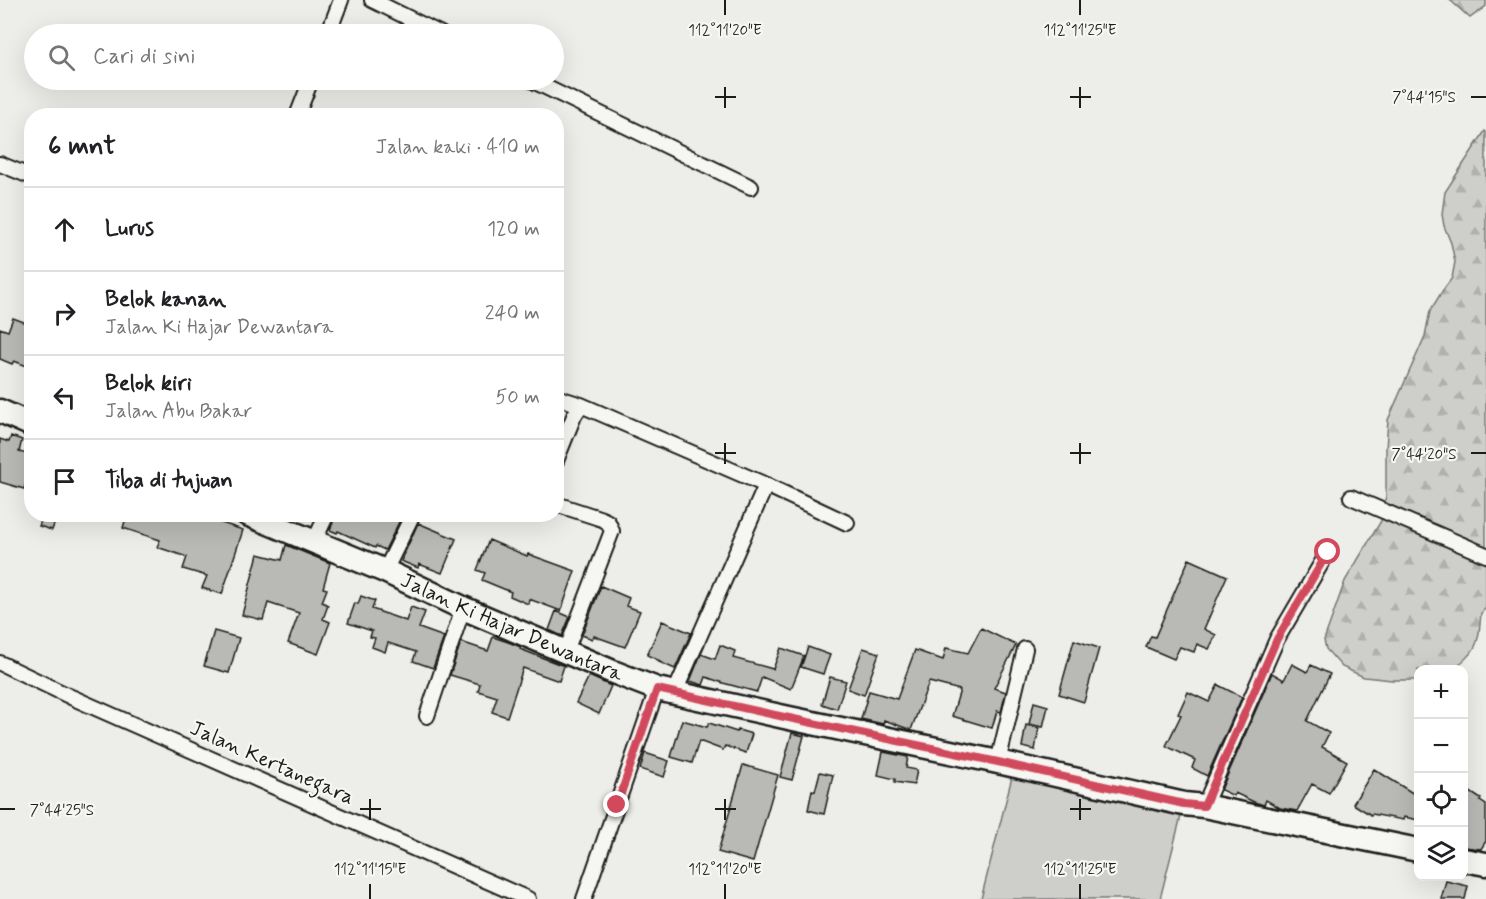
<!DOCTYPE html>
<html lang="id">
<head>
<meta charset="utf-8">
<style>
  :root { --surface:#fff; --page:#f6f6f6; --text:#202124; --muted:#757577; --line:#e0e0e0 }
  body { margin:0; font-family:Mynerve,sans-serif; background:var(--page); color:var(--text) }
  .controls { position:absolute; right:18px; bottom:18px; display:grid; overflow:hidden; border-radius:12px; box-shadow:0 6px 24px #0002 }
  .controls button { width:54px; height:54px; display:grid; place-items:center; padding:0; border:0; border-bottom:2px solid var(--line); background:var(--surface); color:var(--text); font:30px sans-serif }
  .stop { position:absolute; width:18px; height:18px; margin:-14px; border:4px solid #d1495b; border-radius:50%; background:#fff }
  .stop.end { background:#d1495b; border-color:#fff; box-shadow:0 2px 6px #0008 }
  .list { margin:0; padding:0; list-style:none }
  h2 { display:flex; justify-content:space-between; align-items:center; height:78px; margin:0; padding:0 24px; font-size:26px }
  h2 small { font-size:20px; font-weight:400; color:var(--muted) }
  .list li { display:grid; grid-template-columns:39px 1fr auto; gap:18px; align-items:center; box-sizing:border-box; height:84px; padding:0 24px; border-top:2px solid var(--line) }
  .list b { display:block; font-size:22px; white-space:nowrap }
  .list p { margin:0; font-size:20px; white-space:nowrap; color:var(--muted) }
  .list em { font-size:20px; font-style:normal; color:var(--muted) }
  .icon { flex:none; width:33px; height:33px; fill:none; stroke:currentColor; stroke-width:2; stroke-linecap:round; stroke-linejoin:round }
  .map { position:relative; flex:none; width:1486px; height:899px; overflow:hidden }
  .search { position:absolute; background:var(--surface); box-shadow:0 6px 24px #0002; left:24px; top:24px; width:540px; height:66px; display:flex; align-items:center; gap:15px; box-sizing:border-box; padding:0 21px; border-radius:33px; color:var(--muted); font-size:22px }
  .panel { position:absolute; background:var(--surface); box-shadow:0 6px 24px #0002; left:24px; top:108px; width:540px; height:414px; border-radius:24px }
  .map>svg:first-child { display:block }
  .grass { fill:#cececb; stroke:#757574; stroke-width:1.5 }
  .forest { fill:url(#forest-firs); stroke:#757574; stroke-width:1.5 }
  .building { fill:#b9b9b6; stroke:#1c1c1c; stroke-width:1.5 }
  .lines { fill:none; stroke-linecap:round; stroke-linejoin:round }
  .street-casing { stroke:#1c1c1c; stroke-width:18 }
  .primary-casing { stroke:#1c1c1c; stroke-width:27 }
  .street { stroke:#f6f6f2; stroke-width:14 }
  .primary { stroke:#f6f6f2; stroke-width:22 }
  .route { stroke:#d1495b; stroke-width:8 }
  .ticks { fill:none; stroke:#1c1c1c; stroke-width:2 }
  .labels { text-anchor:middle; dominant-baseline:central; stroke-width:4.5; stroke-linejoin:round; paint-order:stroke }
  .street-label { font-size:21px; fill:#1c1c1c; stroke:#f6f6f2 }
  .ticks-label { font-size:15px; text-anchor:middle; fill:#1c1c1c; stroke:#f6f6f2; stroke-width:4.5; stroke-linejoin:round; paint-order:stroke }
</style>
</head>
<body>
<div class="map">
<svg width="1486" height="899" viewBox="0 0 1486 899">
  <defs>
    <pattern id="forest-firs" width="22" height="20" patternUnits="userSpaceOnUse" patternTransform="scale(1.5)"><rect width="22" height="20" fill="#cececb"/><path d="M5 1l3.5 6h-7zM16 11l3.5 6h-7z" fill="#b0b0ae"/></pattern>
  </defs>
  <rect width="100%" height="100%" fill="#edede9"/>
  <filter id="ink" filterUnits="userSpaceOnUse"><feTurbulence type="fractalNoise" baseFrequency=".0167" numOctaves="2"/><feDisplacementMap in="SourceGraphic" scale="12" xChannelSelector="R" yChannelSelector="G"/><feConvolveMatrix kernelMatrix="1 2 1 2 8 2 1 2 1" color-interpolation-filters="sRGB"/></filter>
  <g filter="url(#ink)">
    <!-- grass -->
    <path class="grass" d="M1015,765L1184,804L1160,899H981Z"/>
    <!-- forest -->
    <path class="forest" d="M1450,0H1486V6L1470,18Z
      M1485,131L1486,132V608L1481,613C1478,645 1479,648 1454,669L1418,670V680H1392L1364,677L1342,667L1326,649L1324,640L1345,581L1381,521L1386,496V449L1388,420L1425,336L1430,311L1443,290L1452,278L1455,262L1451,243L1444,226L1442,214L1445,192Z"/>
    <!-- building -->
    <path class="building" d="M13,318L32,325V368L14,361L12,364L0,359V328L8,331Z
      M11,436L22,440L19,452L32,455V464L24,489L0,482V439L9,442Z
      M44,514H58L52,530L39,526Z
      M127,514H181L196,519L198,514H210L209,519L243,530L222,594L202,588L207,576L183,569L187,557L157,547L160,540L123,528Z
      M336,514H397L402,516L385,550L376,546L375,548L338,531L337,533L330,530Z
      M418,523L456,539L442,573L419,564L418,568L401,561Z
      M489,540L527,556L528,554L575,571L561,611L529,599L528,604L510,596L511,592L482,580L485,573L477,570Z
      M286,545L330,563L323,588L327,589L322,602L328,605L323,619L330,622L318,654L288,643L299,613L268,603L263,620L242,615L258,554L282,560Z
      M1189,559L1227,576L1204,629L1216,635L1209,649L1197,644L1194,652L1180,647L1174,659L1146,647L1151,636L1155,637Z
      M601,586L629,598L626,606L640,611L625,647L594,636L592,639L582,635Z
      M361,596L375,601L372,609L406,621L411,607L425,612L419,628L444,637L433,668L413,661L416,652L388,643L385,652L372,647L375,638L370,637L372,631L348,623L355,603L358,604Z
      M556,611L570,617L562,636L549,630Z
      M662,621L691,633L675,669L659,662L660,661L647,655Z
      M981,628L1016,645L994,688L1006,692L1001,712L997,711L992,728L952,716L960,690L929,682L911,730L884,720L883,724L861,719L869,691L897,699L915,650L943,660L946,648L968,653Z
      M214,631L239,638L229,673L204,666Z
      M493,637L508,642L521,647L520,649L564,666L559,681L523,668L507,717L492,712L497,697L478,691L480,684L450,675L461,642L488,651Z
      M1074,640L1099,648L1084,702L1059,694Z
      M720,645L735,651L733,658L773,669L781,648L804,656L791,689L762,677L757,692L723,683L706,677L703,685L690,681L701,654L715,659Z
      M808,647L830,655L823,674L801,667Z
      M863,648L879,653L864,695L848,689Z
      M1292,664L1307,672L1311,665L1330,674L1307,721L1329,733L1322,747L1347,761L1329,793L1312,784L1297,811L1280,808L1266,800L1264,805L1254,802L1235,793L1234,796L1221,790L1272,673L1284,680Z
      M589,676L611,686L599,714L576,703Z
      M830,677L846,681L837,709L822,704Z
      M1218,685L1242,697L1207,776L1192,768L1195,760L1166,746L1181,715L1178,714L1188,692L1209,702Z
      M1034,702L1048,706L1043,727L1029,724Z
      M682,720L707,727L709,723L737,732L738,730L752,734L746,753L725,746L723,750L699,741L692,763L671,757Z
      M1026,725L1039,728L1035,750L1022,747Z
      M792,733L804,736L792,780L780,777Z
      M883,752L908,757L906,768L917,770L914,785L895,782V779L878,775Z
      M645,753L669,761L664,777L640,769Z
      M743,765L778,775L753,862L718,852Z
      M1374,769L1419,797V820L1404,817L1403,820L1372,814L1371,815L1353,804Z
      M820,772L833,775L824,814L808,810L812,790L815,791Z
      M1464,788L1481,799L1480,801L1486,805V841L1481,849L1464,847Z
      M1446,881L1468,886L1465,899H1441Z"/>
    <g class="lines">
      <!-- street casing -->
      <g class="street-casing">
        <path id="street" d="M372,0L441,34
          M328,34L341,0
          M531,80L751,187
          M297,116L311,80
          M0,164L32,177
          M556,397L581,405L766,485L847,523
          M556,461L574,416L581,405
          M1351,497L1486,555
          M556,504L602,519L608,522L612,531L566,651
          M314,542L327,514
          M385,571L413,514
          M0,663L71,697L528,899
          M675,692L766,485
          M427,716L463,608
          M998,762L1025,649
          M1204,806L1277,639L1328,552
          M584,899L657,689"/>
      </g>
      <!-- primary casing -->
      <g class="primary-casing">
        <g id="primary">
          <path d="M0,411L32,425"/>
          <path id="s1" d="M247,514L385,571L463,608L613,672L657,689L789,718L998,762L1184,804L1204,806L1418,850"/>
          <path d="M1464,860L1486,864"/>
        </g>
      </g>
      <!-- street -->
      <use href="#street" class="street"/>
      <!-- primary -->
      <use href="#primary" class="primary"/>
    </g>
  </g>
  <g class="lines" filter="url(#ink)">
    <!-- route -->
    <path class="route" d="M617,805L657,689L789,718L998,762L1184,804L1204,806L1277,639L1328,552"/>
  </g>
  <!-- ticks -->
  <path class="ticks" d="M725,0V15M1080,0V15M725,87V108M1080,87V108M715,97H736M1070,97H1091M1471,97H1486M725,443V464M1080,443V464M715,453H736M1070,453H1091M1471,453H1486M370,799V820M725,799V820M1080,799V820M0,809H15M360,809H381M715,809H736M1070,809H1091M370,884V899M725,884V899M1080,884V899"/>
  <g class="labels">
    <!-- street labels -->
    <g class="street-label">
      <text stroke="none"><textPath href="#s1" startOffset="288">Jalan Ki Hajar Dewantara</textPath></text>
      <text transform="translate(272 763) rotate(24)">Jalan Kertanegara</text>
    </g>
  </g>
  <g class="ticks-label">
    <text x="725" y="35">112°11'20"E</text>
    <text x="1080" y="35">112°11'25"E</text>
    <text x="1424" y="102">7°44'15"S</text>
    <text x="1424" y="459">7°44'20"S</text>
    <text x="62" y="815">7°44'25"S</text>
    <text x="370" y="874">112°11'15"E</text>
    <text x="725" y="874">112°11'20"E</text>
    <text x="1080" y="874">112°11'25"E</text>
  </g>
</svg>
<div class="controls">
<button>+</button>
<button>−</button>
<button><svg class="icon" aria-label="locate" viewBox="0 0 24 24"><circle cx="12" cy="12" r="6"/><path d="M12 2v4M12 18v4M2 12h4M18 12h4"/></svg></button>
<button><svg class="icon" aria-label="layers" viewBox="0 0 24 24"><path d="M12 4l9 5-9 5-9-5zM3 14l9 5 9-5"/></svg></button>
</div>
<div class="stop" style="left:1328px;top:552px"></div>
<div class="stop end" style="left:617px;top:805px"></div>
<div class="search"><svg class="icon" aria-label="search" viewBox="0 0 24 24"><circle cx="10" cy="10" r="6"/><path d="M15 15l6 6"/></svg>Cari di sini</div>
<section class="panel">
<h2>6 mnt<small>Jalan kaki · 410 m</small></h2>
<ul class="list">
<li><svg class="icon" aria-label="ahead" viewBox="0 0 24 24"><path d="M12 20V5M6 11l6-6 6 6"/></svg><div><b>Lurus</b></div><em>120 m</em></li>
<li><svg class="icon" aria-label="right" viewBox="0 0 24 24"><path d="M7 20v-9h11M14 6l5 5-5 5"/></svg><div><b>Belok kanan</b><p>Jalan Ki Hajar Dewantara</p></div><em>240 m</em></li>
<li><svg class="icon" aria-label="left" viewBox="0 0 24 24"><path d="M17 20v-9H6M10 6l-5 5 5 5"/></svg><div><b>Belok kiri</b><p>Jalan Abu Bakar</p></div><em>50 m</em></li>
<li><svg class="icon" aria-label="arrive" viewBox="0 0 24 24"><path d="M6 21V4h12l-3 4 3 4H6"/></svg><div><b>Tiba di tujuan</b></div></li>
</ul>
</section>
</div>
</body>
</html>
